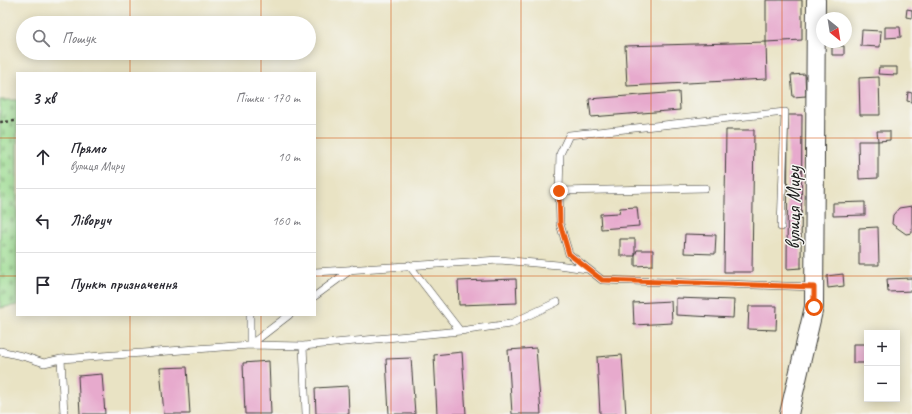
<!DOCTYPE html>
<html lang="uk">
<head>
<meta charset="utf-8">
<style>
  :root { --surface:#fff; --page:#f7f7f7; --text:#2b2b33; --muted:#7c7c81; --line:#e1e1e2 }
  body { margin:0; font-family:Caveat,sans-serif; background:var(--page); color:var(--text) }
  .controls { position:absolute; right:12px; bottom:12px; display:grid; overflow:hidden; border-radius:0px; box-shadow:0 2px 10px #0003 }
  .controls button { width:36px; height:36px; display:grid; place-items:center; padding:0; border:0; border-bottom:1px solid var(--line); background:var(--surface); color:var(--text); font:20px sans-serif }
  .compass { position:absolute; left:816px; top:12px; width:36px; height:36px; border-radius:50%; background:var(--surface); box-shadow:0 2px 10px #0003; rotate:150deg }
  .stop { position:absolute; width:12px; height:12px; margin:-9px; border:3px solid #ea580c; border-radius:50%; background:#fff }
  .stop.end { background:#ea580c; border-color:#fff; box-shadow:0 1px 4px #0008 }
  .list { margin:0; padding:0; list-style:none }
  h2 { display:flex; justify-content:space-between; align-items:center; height:52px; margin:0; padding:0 16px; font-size:17px }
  h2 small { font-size:13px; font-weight:400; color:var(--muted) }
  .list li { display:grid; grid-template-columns:26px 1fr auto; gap:12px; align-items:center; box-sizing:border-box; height:64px; padding:0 16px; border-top:1px solid var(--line) }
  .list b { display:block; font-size:15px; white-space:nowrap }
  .list p { margin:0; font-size:13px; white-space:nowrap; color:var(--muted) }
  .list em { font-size:13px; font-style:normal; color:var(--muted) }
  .icon { flex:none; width:22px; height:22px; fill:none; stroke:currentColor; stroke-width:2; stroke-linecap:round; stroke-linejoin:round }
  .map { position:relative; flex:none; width:912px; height:414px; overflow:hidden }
  .search { position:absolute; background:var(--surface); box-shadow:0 2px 10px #0003; left:16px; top:16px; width:300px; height:44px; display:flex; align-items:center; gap:10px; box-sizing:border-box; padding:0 14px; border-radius:22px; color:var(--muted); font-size:15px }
  .panel { position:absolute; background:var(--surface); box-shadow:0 2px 10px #0003; left:16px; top:72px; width:300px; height:244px; border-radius:0px }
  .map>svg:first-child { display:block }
  .cemetery { fill:url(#cemetery-stones); stroke:#5c7c57 }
  .building { fill:#e7aacd }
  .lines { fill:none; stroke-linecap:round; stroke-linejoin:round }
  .service-casing { stroke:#3b3a35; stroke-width:8 }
  .tertiary-casing { stroke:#3b3a35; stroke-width:20 }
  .path { stroke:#3b3a35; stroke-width:2.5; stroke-dasharray:3 3; stroke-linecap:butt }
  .service { stroke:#fff; stroke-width:7 }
  .tertiary { stroke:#fff; stroke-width:18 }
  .route { stroke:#ea580c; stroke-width:5 }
  .grid { fill:none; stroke:#d4530e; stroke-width:1; stroke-opacity:0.55 }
  .labels { text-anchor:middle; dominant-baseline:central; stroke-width:3; stroke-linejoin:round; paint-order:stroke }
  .street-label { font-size:20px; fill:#1c1c1c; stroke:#f6f6f2 }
</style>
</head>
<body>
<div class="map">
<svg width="912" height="414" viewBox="0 0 912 414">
  <defs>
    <pattern id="cemetery-stones" width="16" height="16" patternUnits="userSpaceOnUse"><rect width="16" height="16" fill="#9ddc92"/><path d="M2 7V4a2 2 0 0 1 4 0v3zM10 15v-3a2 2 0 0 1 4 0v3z" fill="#87bc7d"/></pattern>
  </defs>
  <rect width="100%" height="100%" fill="#f6f6f2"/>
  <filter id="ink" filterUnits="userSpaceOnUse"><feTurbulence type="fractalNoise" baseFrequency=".025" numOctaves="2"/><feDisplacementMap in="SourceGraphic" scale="8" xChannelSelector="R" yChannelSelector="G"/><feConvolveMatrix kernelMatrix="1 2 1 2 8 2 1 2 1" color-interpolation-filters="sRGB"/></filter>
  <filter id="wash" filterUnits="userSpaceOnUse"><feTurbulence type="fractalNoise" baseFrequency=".012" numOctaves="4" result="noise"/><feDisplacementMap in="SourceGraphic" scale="16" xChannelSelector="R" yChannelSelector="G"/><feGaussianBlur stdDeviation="0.9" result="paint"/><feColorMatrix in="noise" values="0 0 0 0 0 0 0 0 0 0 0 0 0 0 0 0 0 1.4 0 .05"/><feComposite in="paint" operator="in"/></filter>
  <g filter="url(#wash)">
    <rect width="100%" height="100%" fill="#e9e3c4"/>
    <!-- cemetery -->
    <path class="cemetery" d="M0,100H17V305L0,308Z"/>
    <g id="blocks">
      <!-- building -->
      <path class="building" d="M766,0H802V40L766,42Z
        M907,9L912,10V18L906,17Z
        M885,27H900L901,37L885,38Z
        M862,30L881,31L880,47L861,46Z
        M766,42L767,79L627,86L625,46Z
        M832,46H844V55H832Z
        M879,67H897V75L878,74Z
        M805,74L806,96L793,97L791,75Z
        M879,77L880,115H860L859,78Z
        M679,92L680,110L591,117L589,99Z
        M908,92L912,93V102L907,101Z
        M788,115H802L801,268L787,269Z
        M726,130H754L752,272H724Z
        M877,131H890V140L878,141Z
        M858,141H878V178L859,179Z
        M865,202V215L833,216V203Z
        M912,206V233L906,234L892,224L893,215L899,208Z
        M637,207L639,226L601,229L600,214L619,213L620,208Z
        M878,227L879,265H859V228Z
        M685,234L716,235L715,254L684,253Z
        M620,239H635V256H620Z
        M637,250H653V265L635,266V256Z
        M843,274L844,286L828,288L827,276Z
        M912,278V291L888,292L887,279Z
        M516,279L517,303L459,305L458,281Z
        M676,298L734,300L733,318L676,315Z
        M671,301L672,323L634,325L633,303Z
        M749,306H777L776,330L748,329Z
        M853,344H867V363H853Z
        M536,348L541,414H512L508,350Z
        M462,352L466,414H437L434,355Z
        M622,355L626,414H600L597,357Z
        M411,358L415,414H389L386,359Z
        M269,361L271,414H245L243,363Z
        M187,367L190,414H164L160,368Z
        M102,374L105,414H80L78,376Z
        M348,386L349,414H316L315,388Z"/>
    </g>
  </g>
  <g filter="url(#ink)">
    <use href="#blocks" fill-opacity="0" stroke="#3b3a35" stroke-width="1"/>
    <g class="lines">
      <!-- service casing -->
      <g class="service-casing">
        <path id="service" d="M705,188L559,191L560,224L569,254L602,280L814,287
          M559,191L560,154L569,135L785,112L781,227
          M315,272L499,260L558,265L587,269
          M315,296L352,269
          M460,331L510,324L557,302
          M250,345L303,346
          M250,345L289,315
          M0,351L26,357L44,363L61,359
          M64,414L61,359L250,345V315
          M306,414L303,346L460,331L409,265"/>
      </g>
      <!-- tertiary casing -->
      <g class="tertiary-casing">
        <path id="tertiary" d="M789,414L814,307L816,0"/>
      </g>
      <!-- path -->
      <path class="path" d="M0,122L17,121"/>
      <!-- service -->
      <use href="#service" class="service"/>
      <!-- tertiary -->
      <use href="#tertiary" class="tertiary"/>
    </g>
  </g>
  <g class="lines" filter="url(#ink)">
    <!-- route -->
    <path class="route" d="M559,191L560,224L569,254L602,280L814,287V307"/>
  </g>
  <!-- grid -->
  <path class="grid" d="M130,0V23M261,0V23M391,0V414M521,0V414M651,0V414M782,0V414M130,53V73M261,53V73M0,138H17M315,138H912M0,276H17M315,276H912M130,315V414M261,315V414"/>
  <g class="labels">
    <!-- street labels -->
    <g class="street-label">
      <text transform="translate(793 208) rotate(-90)">вулиця Миру</text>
    </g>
  </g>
</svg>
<div class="controls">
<button>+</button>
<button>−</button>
</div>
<svg class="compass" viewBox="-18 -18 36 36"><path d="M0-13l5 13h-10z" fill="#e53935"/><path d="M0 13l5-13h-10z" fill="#7c7c81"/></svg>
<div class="stop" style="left:814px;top:307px"></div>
<div class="stop end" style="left:559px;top:191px"></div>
<div class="search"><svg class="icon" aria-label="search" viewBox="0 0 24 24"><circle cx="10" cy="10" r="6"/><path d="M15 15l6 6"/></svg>Пошук</div>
<section class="panel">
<h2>3 хв<small>Пішки · 170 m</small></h2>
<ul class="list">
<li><svg class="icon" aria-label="ahead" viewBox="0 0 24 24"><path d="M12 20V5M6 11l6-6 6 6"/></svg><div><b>Прямо</b><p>вулиця Миру</p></div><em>10 m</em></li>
<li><svg class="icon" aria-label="left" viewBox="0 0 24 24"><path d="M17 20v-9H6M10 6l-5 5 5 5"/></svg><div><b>Ліворуч</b></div><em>160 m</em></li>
<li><svg class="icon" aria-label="arrive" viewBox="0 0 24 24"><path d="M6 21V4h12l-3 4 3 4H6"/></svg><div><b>Пункт призначення</b></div></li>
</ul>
</section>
</div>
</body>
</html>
